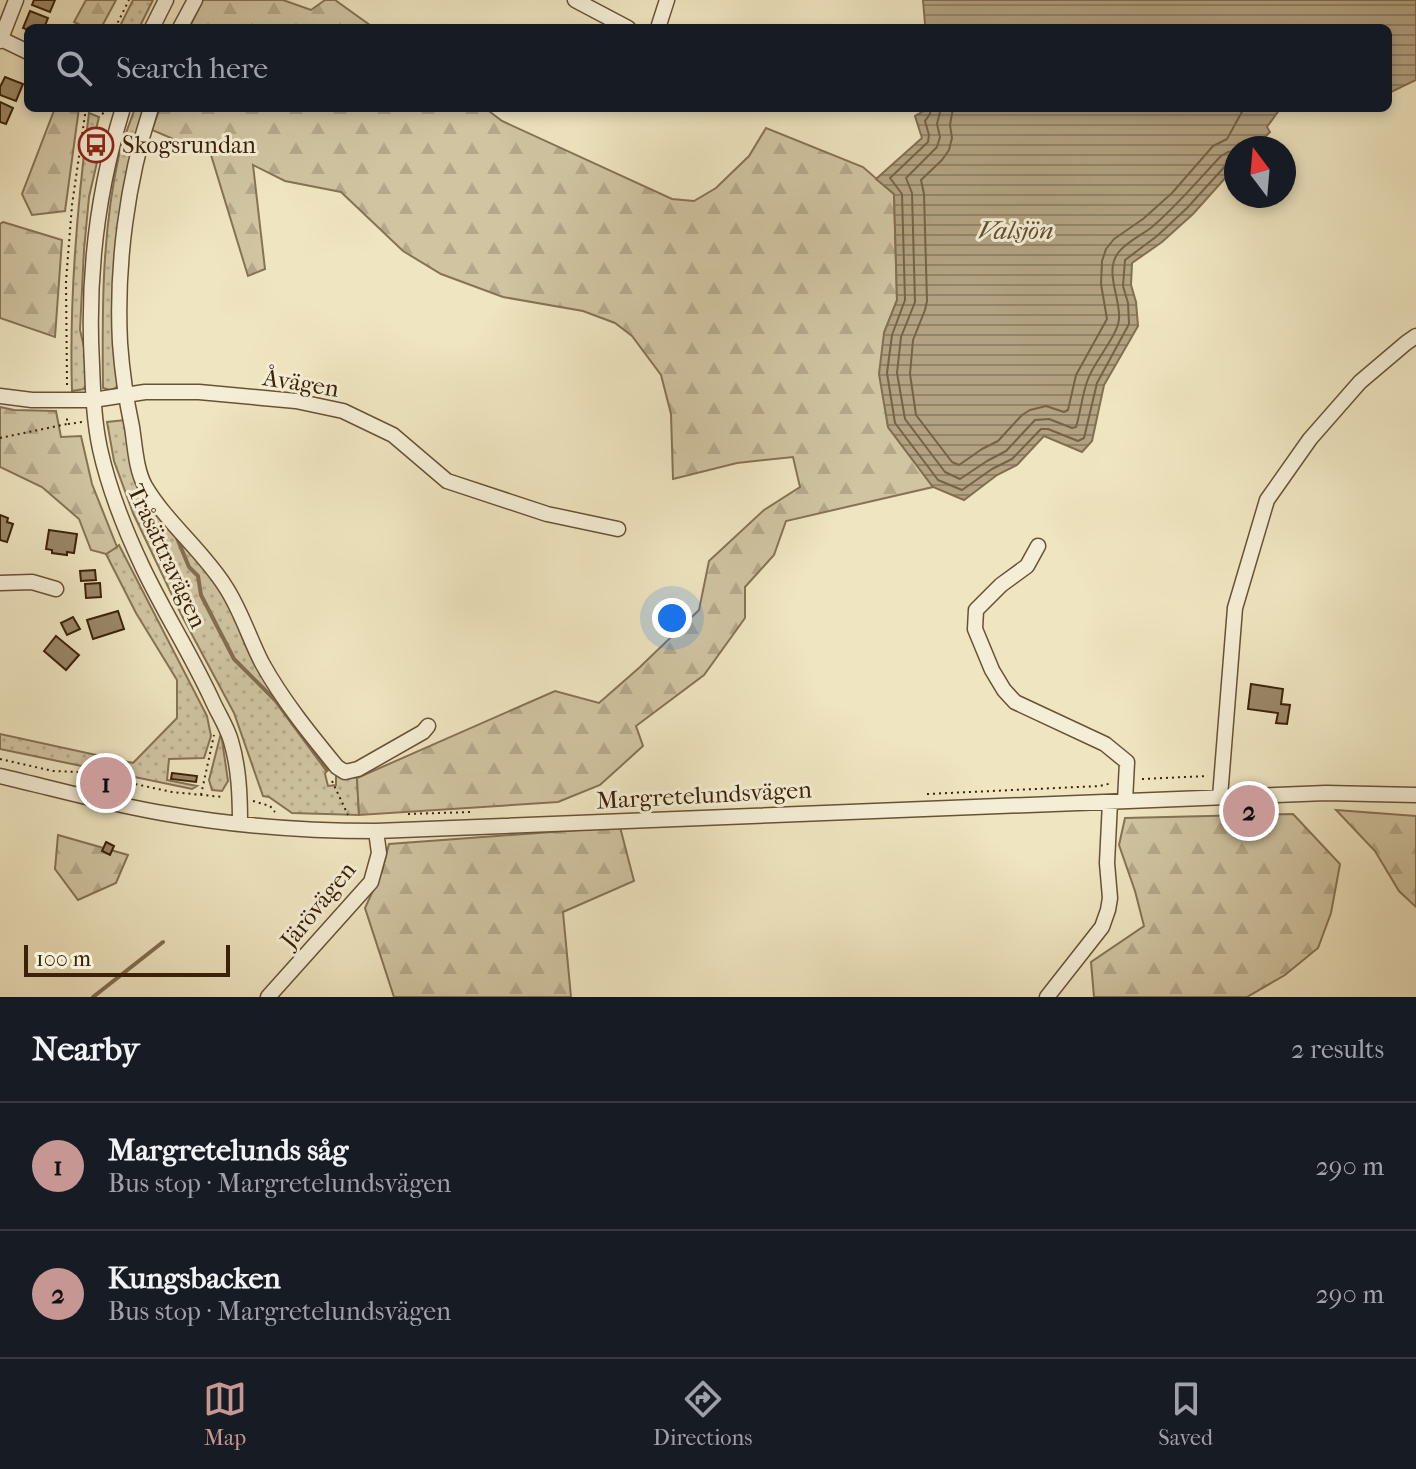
<!DOCTYPE html>
<html lang="en">
<head>
<meta charset="utf-8">
<style>
  :root { --surface:#171b24; --page:#20242c; --text:#f1f3f6; --muted:#9ea1a6; --line:#363941; --accent:#c59692 }
  body { margin:0; font-family:"IM FELL French Canon",serif; background:var(--page); color:var(--text) }
  .compass { position:absolute; left:1224px; top:136px; width:72px; height:72px; border-radius:50%; background:var(--surface); box-shadow:0 4px 12px #0003; rotate:344deg }
  .scale { position:absolute; left:24px; bottom:20px; width:206px; box-sizing:border-box; padding-left:8px; border:4px solid #3b2107; border-top:0; font-size:22px; line-height:28px; white-space:nowrap; color:#3b2107; -webkit-text-stroke:6px #f5eed6; paint-order:stroke }
  .you { position:absolute; left:672px; top:618px; width:28px; height:28px; margin:-20px; border:6px solid #fff; border-radius:50%; background:#1a73e8; box-shadow:0 0 0 12px #1a73e833 }
  .badge { display:grid; place-items:center; width:52px; height:52px; border-radius:50%; background:var(--accent); color:#111; font-size:26px; font-weight:700 }
  .pin { position:absolute; translate:-50% -50%; border:4px solid #fff; box-shadow:0 2px 8px #0006 }
  .list { margin:0; padding:0; list-style:none }
  h2 { display:flex; justify-content:space-between; align-items:center; height:104px; margin:0; padding:0 32px; font-size:34px }
  h2 small { font-size:26px; font-weight:400; color:var(--muted) }
  .list li { display:grid; grid-template-columns:52px 1fr auto; gap:24px; align-items:center; box-sizing:border-box; height:128px; padding:0 32px; border-top:2px solid var(--line) }
  .list b { display:block; font-size:30px; white-space:nowrap }
  .list p { margin:0; font-size:26px; white-space:nowrap; color:var(--muted) }
  .list em { font-size:26px; font-style:normal; color:var(--muted) }
  .icon { flex:none; width:44px; height:44px; fill:none; stroke:currentColor; stroke-width:2; stroke-linecap:round; stroke-linejoin:round }
  .map { position:relative; flex:none; width:1416px; height:997px; overflow:hidden }
  .search { position:absolute; background:var(--surface); box-shadow:0 4px 12px #0003; left:24px; right:24px; top:24px; height:88px; display:flex; align-items:center; gap:20px; box-sizing:border-box; padding:0 28px; border-radius:12px; color:var(--muted); font-size:30px }
  .sheet { height:360px; background:var(--surface) }
  nav { display:flex; justify-content:space-around; align-items:center; box-sizing:border-box; height:112px; border-top:2px solid var(--line); background:var(--surface); font-size:22px; color:var(--muted) }
  nav a { display:grid; justify-items:center; gap:4px }
  nav .on { color:var(--accent) }
  .map>svg:first-child { display:block }
  .grass { fill:url(#grass-dots); stroke:#867254; stroke-width:2 }
  .forest { fill:url(#forest-firs); stroke:#867254; stroke-width:2 }
  .water { fill:url(#water-rules); stroke:#826e50; stroke-width:2 }
  .lines { fill:none; stroke-linecap:round; stroke-linejoin:round }
  .shore { stroke:#766244; stroke-width:2 }
  .stream { stroke:#826e50; stroke-width:4 }
  .building { fill:#998767; stroke:#3b2107; stroke-width:2 }
  .minor-casing { stroke:#685235; stroke-width:17 }
  .path { stroke:#3b2107; stroke-width:2; stroke-dasharray:2 4; stroke-linecap:butt }
  .minor { stroke:#f5eed6; stroke-width:14 }
  .labels { text-anchor:middle; dominant-baseline:central; stroke-width:6; stroke-linejoin:round; paint-order:stroke }
  .poi-label { font-size:24px; fill:#3b2107; stroke:#f5eed6; text-anchor:start }
  .street-label { font-size:24px; fill:#3b2107; stroke:#f5eed6 }
  .water-label { font-size:26px; font-style:italic; fill:#654e32; stroke:#f5eed6 }
</style>
</head>
<body>
<div class="map">
<svg width="1416" height="997" viewBox="0 0 1416 997">
  <defs>
    <pattern id="grass-dots" width="8" height="8" patternUnits="userSpaceOnUse" patternTransform="scale(2)"><rect width="8" height="8" fill="#d0c4a1"/><path d="M2 2h.1M6 6h.1" fill="none" stroke="#b4a889" stroke-width="1.8" stroke-linecap="round"/></pattern>
    <pattern id="forest-firs" width="22" height="20" patternUnits="userSpaceOnUse" patternTransform="scale(2)"><rect width="22" height="20" fill="#d0c4a1"/><path d="M5 1l3.5 6h-7zM16 11l3.5 6h-7z" fill="#b4a889"/></pattern>
    <pattern id="water-rules" width="6" height="5" patternUnits="userSpaceOnUse" patternTransform="scale(2)"><rect width="6" height="5" fill="#b2a281"/><path d="M0 2.5h6" fill="none" stroke="#928468"/></pattern>
  </defs>
  <rect width="100%" height="100%" fill="#efe5c0"/>
  <filter id="stains"><feTurbulence type="fractalNoise" baseFrequency=".0025" numOctaves="4"/><feColorMatrix values="0 0 0 0 .2 0 0 0 0 .09 0 0 0 0 .02 0 0 0 .5 -.17"/></filter>
  <radialGradient id="worn" r=".72"><stop offset=".6" stop-color="#630" stop-opacity="0"/><stop offset="1" stop-color="#630" stop-opacity=".3"/></radialGradient>
  <!-- grass -->
  <path class="grass" d="M133,0H153L139,28H119Z
    M135,108H147L133,152L119,381L116,388L110,390L103,388C102,309 102,232 119,155C123,139 130,123 135,108Z
    M89,113L99,117L92,146L97,153L98,158L89,197L84,250L80,330L84,347L86,385L84,389L72,391C69,298 77,206 89,113Z
    M125,420L135,474L192,547L330,765L325,774L328,786L336,785V773L357,778L359,815L292,813L269,797L263,796L234,713L182,616L133,513L114,461L107,422Z
    M119,545L207,716L211,736L204,758L169,759L167,780L197,786L192,789L0,749V734L133,763L177,718V680L136,613L106,554Z
    M221,733L228,781L222,791L212,790L209,780Z"/>
  <!-- forest -->
  <path class="forest" d="M86,0H116L101,28H86L74,22Z
    M203,0H283L311,10L325,0H335L374,28H189Z
    M55,108H79L65,211L32,215L22,194Z
    M160,108H485L502,121L672,199L694,201L716,188L749,156L766,128L863,167L894,194L897,300L884,333L888,427L933,487L786,521L774,555L745,587V618L704,675L636,726L643,746L600,785L558,802L359,815L357,778L555,691L599,703L640,667L699,610L709,561L764,510L800,487L793,457L737,463L673,479L671,414L661,375L632,336L615,323L583,311L503,297L441,274L403,251L341,192L285,181L253,165L265,269L248,276L211,155L152,130Z
    M3,222L62,240L55,337L0,318V224Z
    M0,407L14,410L56,411L61,437L81,436L92,484L117,547L106,554L91,550L79,519L42,487L0,467Z
    M1336,810L1416,816V907L1399,891L1375,851Z
    M1293,814L1340,864L1331,913L1318,948L1285,975L1247,997H1094L1091,962L1144,926L1135,891L1119,845L1125,818Z
    M620,827L634,881L563,912L571,997H394L365,908L382,871L389,844Z
    M58,835L128,855L116,883L78,900L55,869Z"/>
  <!-- water -->
  <path class="water" d="M923,0H1416V80L1391,92L1388,89V28H928L925,24Z
    M929,108H1285L1280,109L1267,127L1270,132L1254,148H1236V166L1193,214L1162,242L1132,263L1131,285L1136,302L1138,326L1104,385L1092,441L1082,452L1044,436L1017,465L997,475L964,500L933,487L888,427L879,374L884,333L897,300L894,194L876,179L922,138L915,116Z"/>
  <g class="lines">
    <!-- shore -->
    <path class="shore" d="M931,108L930,114L925,121L929,135L928,142L890,178L902,194L905,300L892,335L887,373L895,423L938,480L962,490L992,469L1012,459L1041,429H1048L1078,441L1084,438L1097,383L1129,324L1128,303L1123,286L1125,260L1157,236L1187,208L1228,163L1236,161
      M941,108L937,124L940,137L937,147L906,178L912,193L915,302L901,337L897,373L905,419L945,472L960,479L987,461L1006,451L1035,420L1049,419L1072,428L1076,427C1081,411 1082,394 1088,379C1094,362 1118,335 1119,319C1121,299 1104,272 1118,253C1126,242 1142,235 1152,227C1178,205 1198,180 1221,156L1228,152L1236,151
      M953,108L950,125L952,138L949,150L942,160L921,180L924,194L927,301L925,310L913,340L910,374L916,415L952,462L959,465L982,449L998,441L1022,415L1030,410L1046,406L1064,412L1068,410L1076,375L1107,319L1101,284L1102,261L1106,249L1114,239L1143,219L1172,193L1213,146L1227,139L1244,108"/>
    <!-- stream -->
    <path class="stream" d="M177,538L189,567L198,576L201,595L234,659L276,701L327,770
      M93,997L163,942"/>
  </g>
  <!-- building -->
  <path class="building" d="M34,0H55L50,12L32,5Z
    M30,11L48,18L44,28H28V30L23,28Z
    M5,77L23,84L16,101L0,95V87Z
    M0,102L13,108L6,124L0,122Z
    M0,515L8,518L7,522L13,524L7,542L0,540Z
    M49,530L77,534L74,553L67,552V555L52,553V550L46,549Z
    M95,570L96,580L81,581L80,571Z
    M100,583L101,597L86,598L85,584Z
    M118,611L124,629L93,639L87,620Z
    M73,617L80,629L67,635L61,623Z
    M56,636L79,655L66,670L44,651Z
    M1251,684L1283,689L1281,704L1290,705L1287,724L1276,723L1278,713L1248,709Z
    M172,773L197,776L196,782L171,779Z
    M106,842L114,846L110,855L102,851Z"/>
  <g class="lines">
    <!-- minor casing -->
    <g class="minor-casing">
      <path id="minor" d="M575,0L628,28
        M152,28L166,0
        M180,28L195,0
        M658,28L667,0
        M1,39L28,52
        M0,41L16,0
        M123,108C97,192 87,277 92,365C93,393 94,421 100,449C109,490 125,530 143,568C165,614 192,656 213,702C219,715 227,727 231,741C239,768 240,796 240,824
        M151,108C127,181 116,266 120,343C122,371 126,399 132,427C135,446 136,470 145,486C167,523 202,550 225,586C241,610 249,638 262,663C283,701 310,734 337,767L345,772L358,769L423,732L428,726
        M0,396L32,400H93L145,392H199L296,401L343,411L393,435L447,481L547,514L618,529
        M1038,546L1027,566L1001,585L976,610L975,629L992,670L1004,690L1015,702L1105,744L1127,762L1125,801
        M0,583L32,582L56,589
        M0,776C56,789 112,805 168,814C237,826 307,831 376,831L1326,793L1416,795
        M1220,797L1235,608L1267,500L1310,439L1360,382L1406,343L1416,336
        M268,997L371,882L379,853L376,831
        M1047,997L1102,927L1108,910L1110,898L1107,863L1110,802"/>
    </g>
    <!-- path -->
    <path class="path" d="M115,28L129,0
      M91,108L104,114
      M67,385L66,281L72,205L86,108
      M68,424L82,422
      M0,438L67,424V416
      M0,759L53,771L79,772L172,792L223,797
      M1142,779L1208,776
      M332,781L348,815
      M927,794L1100,786L1112,783
      M201,795L214,735
      M253,801L270,806L275,812
      M408,814L470,812"/>
    <!-- minor -->
    <use href="#minor" class="minor"/>
  </g>
  <!-- icons -->
  <defs>
    <g id="bus-ring" transform="scale(1.8)"><circle r="9.5" fill="#f5eed6" stroke="#8f2418" stroke-width="1.5"/><path d="M-5-6H5V4H4V6H2V4H-2V6H-4V4H-5ZM-3.5-4V0h7V-4ZM-3.5 1.2v1.5H-2V1.2ZM2 1.2v1.5H3.5V1.2Z" fill="#8f2418"/></g>
  </defs>
  <g fill-rule="evenodd">
    <use href="#bus-ring" x="96" y="145"/>
  </g>
  <g class="labels">
    <!-- poi labels -->
    <g class="poi-label">
      <text x="122" y="145">Skogsrundan</text>
    </g>
    <!-- street labels -->
    <g class="street-label">
      <text transform="translate(301 383) rotate(9)">Åvägen</text>
      <text transform="translate(167 556) rotate(65)">Tråsättravägen</text>
      <text transform="translate(704 795) rotate(-3)">Margretelundsvägen</text>
      <text transform="translate(318 905) rotate(-51)">Järövägen</text>
    </g>
    <!-- water labels -->
    <g class="water-label">
      <text x="1016" y="230">Valsjön</text>
    </g>
  </g>
  <rect width="100%" height="100%" filter="url(#stains)"/>
  <rect width="100%" height="100%" fill="url(#worn)"/>
</svg>
<svg class="compass" viewBox="-18 -18 36 36"><path d="M0-13l5 13h-10z" fill="#e53935"/><path d="M0 13l5-13h-10z" fill="#9ea1a6"/></svg>
<div class="scale">100 m</div>
<div class="you"></div>
<div class="pin badge" style="left:106px;top:783px">1</div>
<div class="pin badge" style="left:1249px;top:811px">2</div>
<div class="search"><svg class="icon" aria-label="search" viewBox="0 0 24 24"><circle cx="10" cy="10" r="6"/><path d="M15 15l6 6"/></svg>Search here</div>
</div>
<section class="sheet">
<h2>Nearby<small>2 results</small></h2>
<ul class="list">
<li><span class="badge">1</span><div><b>Margretelunds såg</b><p>Bus stop · Margretelundsvägen</p></div><em>290 m</em></li>
<li><span class="badge">2</span><div><b>Kungsbacken</b><p>Bus stop · Margretelundsvägen</p></div><em>290 m</em></li>
</ul>
</section>
<nav>
<a class="on"><svg class="icon" aria-label="map" viewBox="0 0 24 24"><path d="M3 6l6-2 6 2 6-2v14l-6 2-6-2-6 2zM9 4v14M15 6v14"/></svg>Map</a>
<a><svg class="icon" aria-label="directions" viewBox="0 0 24 24"><path d="M12 3l9 9-9 9-9-9zM9 14v-3h6M13 9l2 2-2 2"/></svg>Directions</a>
<a><svg class="icon" aria-label="saved" viewBox="0 0 24 24"><path d="M7 4h10v16l-5-4-5 4z"/></svg>Saved</a>
</nav>
</body>
</html>
